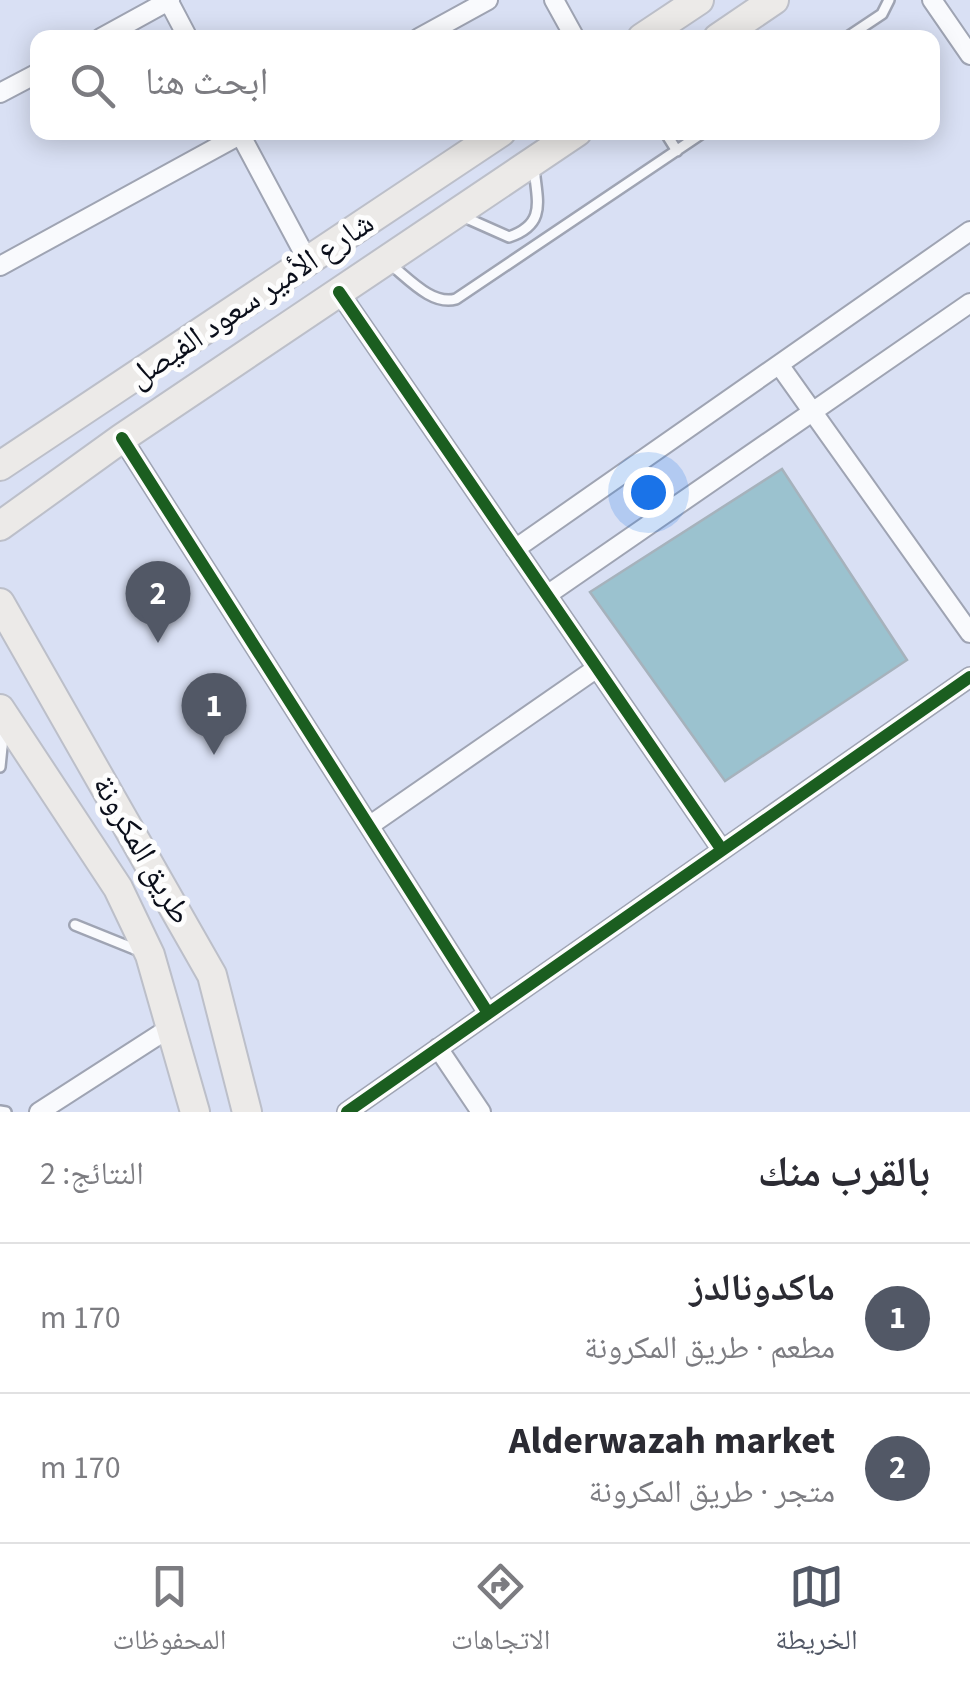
<!DOCTYPE html>
<html lang="ar">
<head>
<meta charset="utf-8">
<style>
  :root { --surface:#fff; --page:#f7f7f7; --text:#2b2b33; --muted:#7c7c81; --line:#e1e1e2; --accent:#525866 }
  body { margin:0; font-family:"Source Sans 3","Noto Naskh Arabic",sans-serif; background:var(--page); color:var(--text); direction:rtl }
  .you { position:absolute; left:648px; top:492px; width:35px; height:35px; margin:-25px; border:8px solid #fff; border-radius:50%; background:#1a73e8; box-shadow:0 0 0 15px #1a73e833 }
  .badge { display:grid; place-items:center; width:65px; height:65px; border-radius:50%; background:var(--accent); color:#fff; font-size:32px; font-weight:700 }
  .pin { position:absolute; translate:-50% -82px; filter:drop-shadow(0 2px 5px #0008) }
  .pin::after { content:''; position:absolute; top:52px; width:35px; height:30px; background:inherit; clip-path:polygon(0 0,100% 0,50% 100%) }
  .list { margin:0; padding:0; list-style:none }
  h2 { display:flex; justify-content:space-between; align-items:center; height:130px; margin:0; padding:0 40px; font-size:42px }
  h2 small { font-size:32px; font-weight:400; color:var(--muted) }
  .list li { display:grid; grid-template-columns:65px 1fr auto; gap:30px; align-items:center; box-sizing:border-box; height:150px; padding:0 40px; border-top:2px solid var(--line) }
  .list b { display:block; font-size:38px; white-space:nowrap }
  .list p { margin:0; font-size:32px; white-space:nowrap; color:var(--muted) }
  .list em { font-size:32px; font-style:normal; color:var(--muted) }
  .icon { flex:none; width:55px; height:55px; fill:none; stroke:currentColor; stroke-width:2; stroke-linecap:round; stroke-linejoin:round }
  .map { position:relative; flex:none; width:970px; height:1112px; overflow:hidden; direction:ltr }
  .search { position:absolute; background:var(--surface); box-shadow:0 5px 25px #0003; left:30px; right:30px; top:30px; height:110px; display:flex; align-items:center; gap:25px; box-sizing:border-box; padding:0 35px; border-radius:20px; color:var(--muted); font-size:38px }
  .sheet { height:430px; background:var(--surface) }
  nav { display:flex; justify-content:space-around; align-items:center; box-sizing:border-box; height:140px; border-top:2px solid var(--line); background:var(--surface); font-size:28px; color:var(--muted) }
  nav a { display:grid; justify-items:center; gap:5px }
  nav .on { color:var(--accent) }
  .map>svg:first-child { display:block }
  .building { fill:#9bc2cf; stroke:#a6b2bc; stroke-width:2.5 }
  .lines { fill:none; stroke-linecap:round; stroke-linejoin:round }
  .lane-casing { stroke:#9fa4b3; stroke-width:14 }
  .street-casing { stroke:#9fa4b3; stroke-width:22 }
  .primary-casing { stroke:#bcbfc9; stroke-width:32 }
  .lane { stroke:#f9fafd; stroke-width:9 }
  .street { stroke:#f9fafd; stroke-width:18 }
  .primary { stroke:#eceae8; stroke-width:28 }
  .cycleway-casing { stroke:#fdfdfd; stroke-width:19 }
  .cycleway { stroke:#1b5e20; stroke-width:12 }
  .labels { text-anchor:middle; dominant-baseline:central; stroke-width:10; stroke-linejoin:round; paint-order:stroke }
  .street-label { font-size:32px; fill:#0a0e1a; stroke:#fdfdfd }
</style>
</head>
<body>
<div class="map">
<svg width="970" height="1112" viewBox="0 0 970 1112">
  <rect width="100%" height="100%" fill="#d9e0f4"/>
  <!-- building -->
  <path class="building" d="M782,469L907,660L725,781L590,592Z"/>
  <g class="lines">
    <!-- lane casing -->
    <g class="lane-casing">
      <path id="lane" d="M846,38L882,14L889,0
        M665,132L677,151
        M464,217L509,237C547,224 537,201 534,168
        M390,264C408,278 432,306 456,299L704,132
        M0,767L4,727
        M75,925L142,952
        M0,1111L6,1112"/>
    </g>
    <!-- street casing -->
    <g class="street-casing">
      <path id="street" d="M168,0L188,38
        M554,0L575,38
        M932,0L970,55
        M101,38L170,0
        M419,38L488,0
        M0,93L38,73
        M239,132L309,263
        M0,266L245,132
        M339,292L722,850
        M780,366L970,633
        M122,438L488,1013
        M515,549L970,231
        M547,595L970,303
        M369,826L597,668
        M438,1048L481,1112
        M39,1112L171,1027
        M347,1112L970,677"/>
    </g>
    <!-- primary casing -->
    <g class="primary-casing">
      <path id="primary" d="M642,38L699,0
        M718,38L774,0
        M0,466L501,132
        M0,526L122,438L577,132
        M0,603L212,975L247,1112
        M0,709L118,888L150,955L195,1112"/>
    </g>
    <!-- lane -->
    <use href="#lane" class="lane"/>
    <!-- street -->
    <use href="#street" class="street"/>
    <!-- primary -->
    <use href="#primary" class="primary"/>
    <!-- cycleway casing -->
    <g class="cycleway-casing">
      <path id="cycleway" d="M339,292L722,850
        M122,438L488,1013
        M347,1112L970,677"/>
    </g>
    <!-- cycleway -->
    <use href="#cycleway" class="cycleway"/>
  </g>
  <g class="labels">
    <!-- street labels -->
    <g class="street-label">
      <text transform="translate(251 300) rotate(-34)">شارع الأمير سعود الفيصل</text>
      <text transform="translate(142 850) rotate(60)">طريق المكرونة</text>
    </g>
  </g>
</svg>
<div class="you"></div>
<div class="pin badge" style="left:214px;top:755px">1</div>
<div class="pin badge" style="left:158px;top:643px">2</div>
<div class="search"><svg class="icon" aria-label="search" viewBox="0 0 24 24"><circle cx="10" cy="10" r="6"/><path d="M15 15l6 6"/></svg>ابحث هنا</div>
</div>
<section class="sheet">
<h2>بالقرب منك<small>النتائج: 2</small></h2>
<ul class="list">
<li><span class="badge">1</span><div><b>ماكدونالدز</b><p>مطعم · طريق المكرونة</p></div><em>170 m</em></li>
<li><span class="badge">2</span><div><b>Alderwazah market</b><p>متجر · طريق المكرونة</p></div><em>170 m</em></li>
</ul>
</section>
<nav>
<a class="on"><svg class="icon" aria-label="map" viewBox="0 0 24 24"><path d="M3 6l6-2 6 2 6-2v14l-6 2-6-2-6 2zM9 4v14M15 6v14"/></svg>الخريطة</a>
<a><svg class="icon" aria-label="directions" viewBox="0 0 24 24"><path d="M12 3l9 9-9 9-9-9zM9 14v-3h6M13 9l2 2-2 2"/></svg>الاتجاهات</a>
<a><svg class="icon" aria-label="saved" viewBox="0 0 24 24"><path d="M7 4h10v16l-5-4-5 4z"/></svg>المحفوظات</a>
</nav>
</body>
</html>
